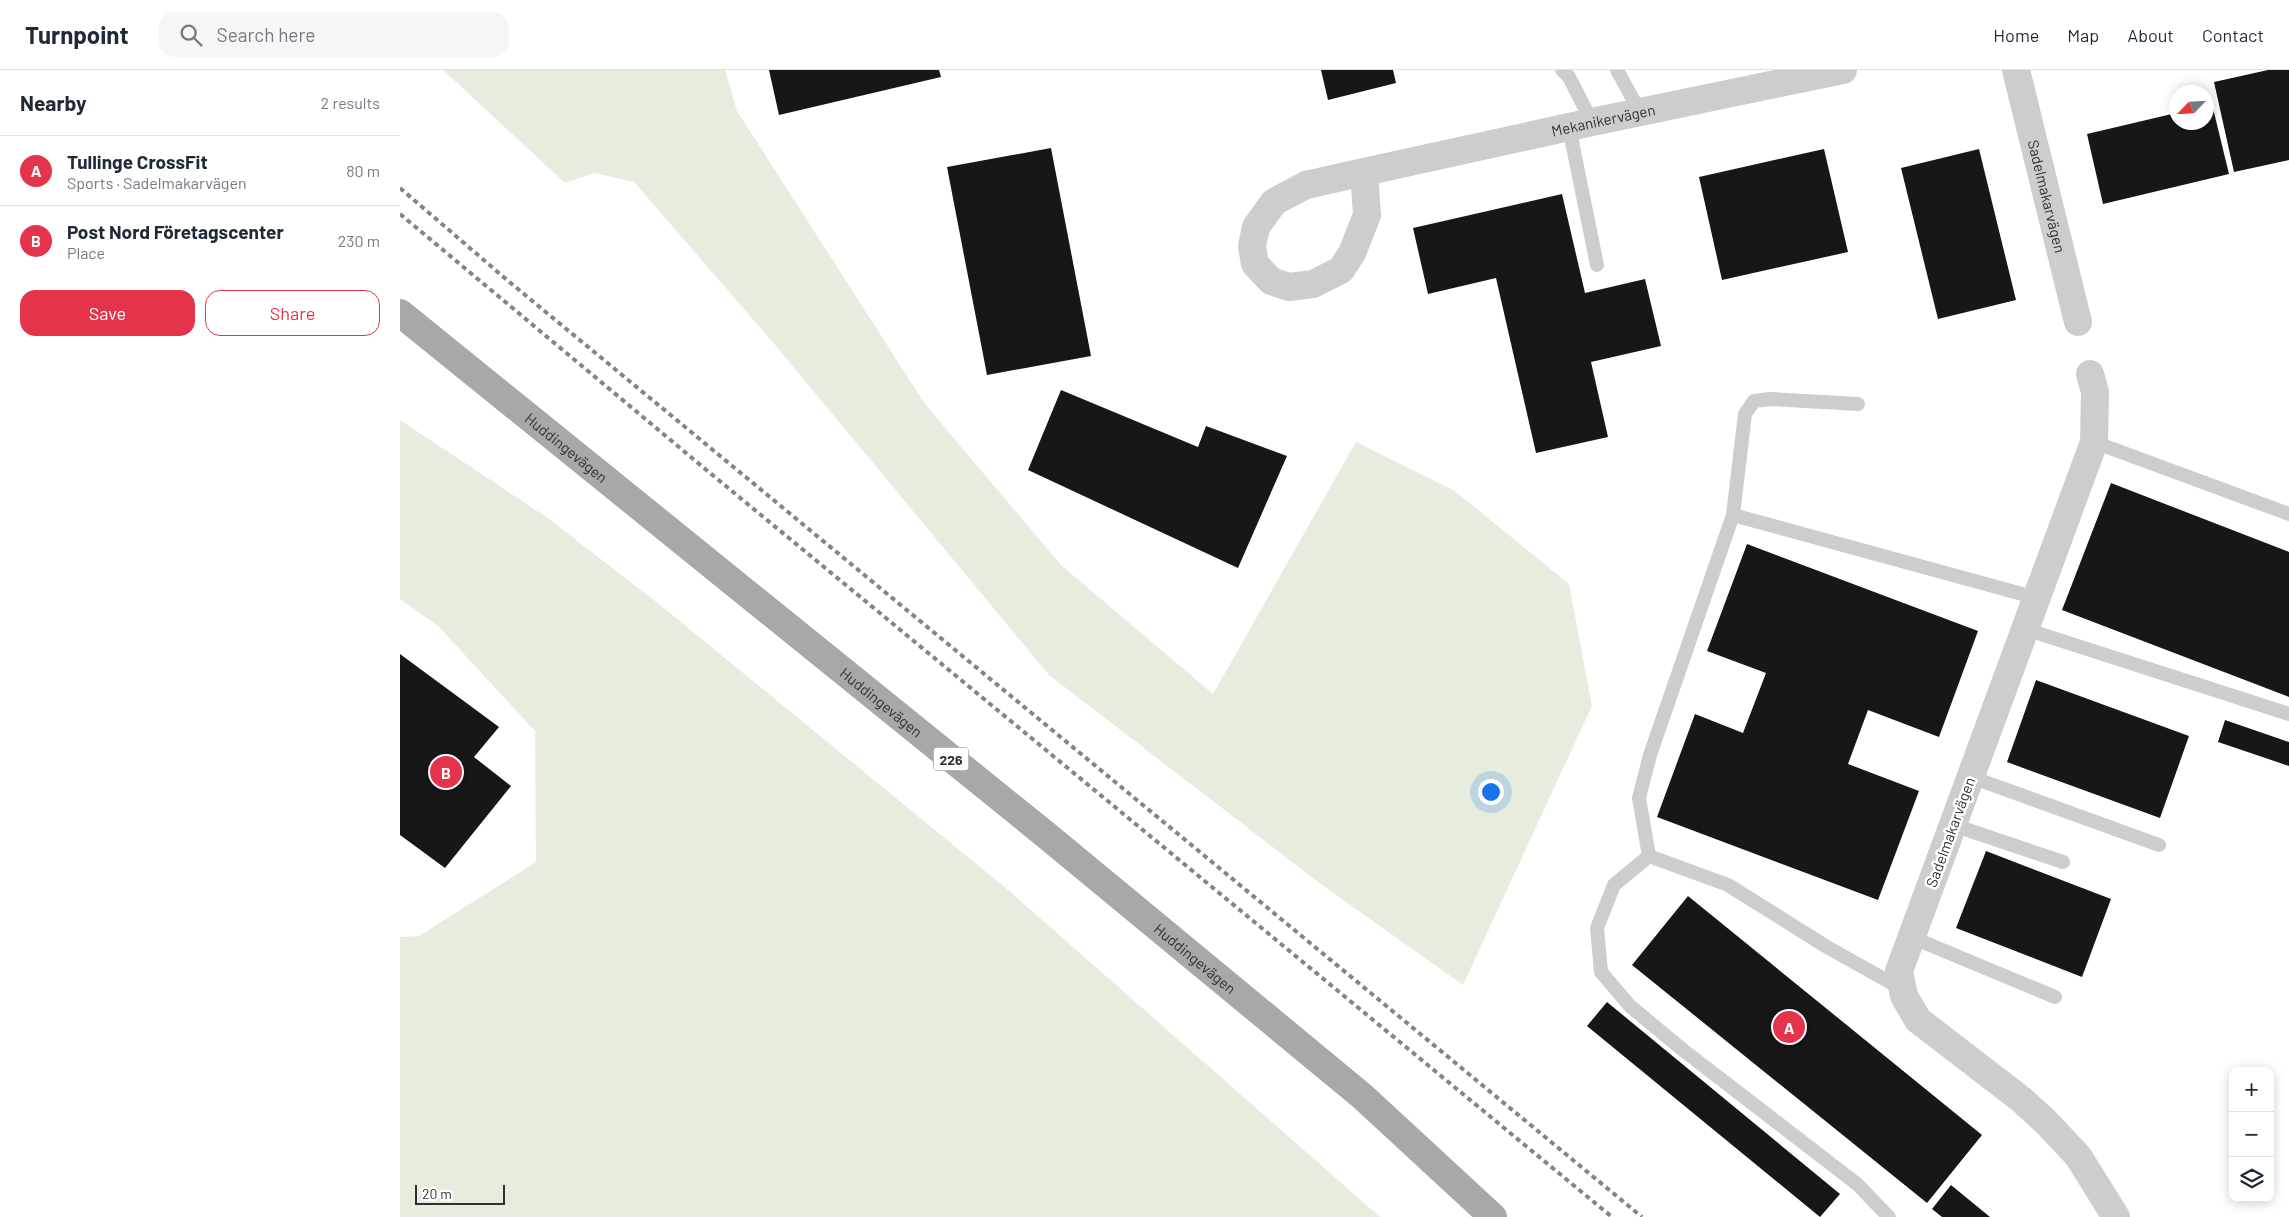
<!DOCTYPE html>
<html lang="en">
<head>
<meta charset="utf-8">
<style>
  :root { --surface:#fff; --page:#f6f6f7; --text:#1f2937; --muted:#747a83; --line:#e0e1e3; --accent:#e4344c }
  body { margin:0; font-family:Barlow,sans-serif; background:var(--page); color:var(--text) }
  .controls { position:absolute; right:15px; bottom:15px; display:grid; overflow:hidden; border-radius:10px; box-shadow:0 2px 12px #0003 }
  .controls button { width:45px; height:45px; display:grid; place-items:center; padding:0; border:0; border-bottom:1px solid var(--line); background:var(--surface); color:var(--text); font:25px sans-serif }
  .compass { position:absolute; left:1769px; top:15px; width:45px; height:45px; border-radius:50%; background:var(--surface); box-shadow:0 2px 12px #0003; rotate:245deg }
  .scale { position:absolute; left:15px; bottom:12px; width:90px; box-sizing:border-box; padding-left:5px; border:2px solid #303030; border-top:0; font-size:14px; line-height:18px; white-space:nowrap; color:#303030; -webkit-text-stroke:4px #fff; paint-order:stroke }
  .you { position:absolute; left:1090px; top:721px; width:18px; height:18px; margin:-12px; border:4px solid #fff; border-radius:50%; background:#1a73e8; box-shadow:0 0 0 8px #1a73e833 }
  .badge { display:grid; place-items:center; width:32px; height:32px; border-radius:50%; background:var(--accent); color:#fff; font-size:16px; font-weight:700 }
  .pin { position:absolute; translate:-50% -50%; border:2px solid #fff; box-shadow:0 1px 5px #0006 }
  .list { margin:0; padding:0; list-style:none }
  h2 { display:flex; justify-content:space-between; align-items:center; height:65px; margin:0; padding:0 20px; font-size:21px }
  h2 small { font-size:16px; font-weight:400; color:var(--muted) }
  .list li { display:grid; grid-template-columns:32px 1fr auto; gap:15px; align-items:center; box-sizing:border-box; height:70px; padding:0 20px; border-top:1px solid var(--line) }
  .list b { display:block; font-size:19px; white-space:nowrap }
  .list p { margin:0; font-size:16px; white-space:nowrap; color:var(--muted) }
  .list em { font-size:16px; font-style:normal; color:var(--muted) }
  .actions { display:flex; gap:10px; padding:15px 20px }
  .actions a { flex:1; padding:11px 0; border:1px solid var(--accent); border-radius:15px; text-align:center; font-size:18px; color:var(--accent) }
  .actions .main { background:var(--accent); color:#fff }
  .icon { flex:none; width:28px; height:28px; fill:none; stroke:currentColor; stroke-width:2; stroke-linecap:round; stroke-linejoin:round }
  .map { position:relative; flex:none; width:1889px; height:1147px; overflow:hidden }
  header { display:flex; align-items:center; gap:30px; box-sizing:border-box; height:70px; padding:0 25px; background:var(--surface); border-bottom:1px solid var(--line) }
  header strong { font-size:24px }
  nav { display:flex; gap:28px; margin-inline-start:auto; font-size:18px }
  .search { width:350px; height:45px; background:var(--page); display:flex; align-items:center; gap:12px; box-sizing:border-box; padding:0 18px; border-radius:15px; color:var(--muted); font-size:19px }
  main { display:flex }
  aside { flex:1; background:var(--surface) }
  .map>svg:first-child { display:block }
  .green { fill:#e7edde }
  .building { fill:#171717 }
  .lines { fill:none; stroke-linecap:round; stroke-linejoin:round }
  .lane { stroke:#cdcdcd; stroke-width:14 }
  .street { stroke:#cdcdcd; stroke-width:28 }
  .primary { stroke:#a8a8a8; stroke-width:28 }
  .rail { stroke:#858585; stroke-width:4; stroke-dasharray:5 4; stroke-linecap:butt }
  .labels { text-anchor:middle; dominant-baseline:central; stroke-width:5; stroke-linejoin:round; paint-order:stroke }
  .shield { fill:#fff; stroke:#6e6e6e; stroke-width:1 }
  .shield-label { font-size:14px; font-weight:bold; fill:#303030 }
  .street-label { font-size:15px; fill:#303030; stroke:#fff }
</style>
</head>
<body>
<header>
<strong>Turnpoint</strong>
<div class="search"><svg class="icon" aria-label="search" viewBox="0 0 24 24"><circle cx="10" cy="10" r="6"/><path d="M15 15l6 6"/></svg>Search here</div>
<nav><a>Home</a><a>Map</a><a>About</a><a>Contact</a></nav>
</header>
<main>
<aside>
<h2>Nearby<small>2 results</small></h2>
<ul class="list">
<li><span class="badge">A</span><div><b>Tullinge CrossFit</b><p>Sports · Sadelmakarvägen</p></div><em>80 m</em></li>
<li><span class="badge">B</span><div><b>Post Nord Företagscenter</b><p>Place</p></div><em>230 m</em></li>
</ul>
<div class="actions"><a class="main">Save</a><a>Share</a></div>
</aside>
<div class="map">
<svg width="1889" height="1147" viewBox="0 0 1889 1147">
  <rect width="100%" height="100%" fill="#fff"/>
  <!-- green -->
  <path class="green" d="M43,0H325L337,41L525,334L661,495L813,624L956,372L1055,421L1169,514L1192,636L1063,915L918,812L649,605L376,276L234,112L194,103L165,113Z
    M0,350L149,449L259,534L607,819L980,1147H0V867L19,866L136,792L135,661L39,557L0,529Z"/>
  <!-- building -->
  <path class="building" d="M369,0H539L541,7L379,45Z
    M921,0H993L996,13L928,30Z
    M1868,0H1889V90L1834,102L1814,12Z
    M1812,34L1829,104L1703,134L1687,64L1776,43V52H1806V36Z
    M651,78L691,286L587,305L547,97Z
    M1424,79L1448,182L1322,210L1299,107Z
    M1579,79L1616,230L1538,249L1501,98Z
    M1162,124L1185,223L1245,209L1261,276L1191,292L1208,367L1136,383L1096,208L1028,224L1013,158Z
    M661,320L798,377L806,356L887,386L838,498L628,400Z
    M1711,413L1889,482V627L1662,540Z
    M1347,474L1578,561L1539,667L1468,640L1448,694L1519,721L1478,830L1257,747L1295,644L1343,663L1366,603L1307,581Z
    M0,584L99,657L74,687L111,716L45,798L0,765Z
    M1636,610L1789,666L1760,748L1607,692Z
    M1825,650L1889,672V696L1818,672Z
    M1586,781L1711,829L1682,907L1556,858Z
    M1288,826L1582,1065L1527,1133L1232,895Z
    M1207,932L1440,1124L1420,1147L1187,956Z
    M1551,1115L1590,1147H1542L1532,1139Z"/>
  <g class="lines">
    <!-- lane -->
    <path class="lane" d="M1162,0L1169,7L1192,52
      M1217,0L1240,42
      M1169,57L1197,195
      M1694,372L1889,444
      M1333,445L1637,528
      M1625,559L1889,644
      M1571,707L1759,775
      M1553,755L1663,792
      M1249,786L1239,728L1250,685L1333,445L1345,344L1354,331L1370,329L1458,334
      M1511,867L1655,927
      M1489,1147L1457,1114L1283,980L1230,936L1201,902L1197,858L1214,815L1249,786L1328,815L1427,877L1502,919"/>
    <!-- street -->
    <g class="street">
      <path id="s1" d="M1616,0L1678,252"/>
      <path id="s2" d="M964,102L967,145L952,183L941,200L913,214L889,217L871,211L855,194L852,176L856,157L874,132L906,115L964,102L1192,52L1443,0"/>
      <path d="M1690,304L1695,322L1694,372L1499,901L1504,926L1518,950L1622,1030L1646,1052L1678,1086L1716,1147"/>
    </g>
    <!-- primary -->
    <path class="primary" id="s3" d="M0,243L646,765L962,1026L1093,1147"/>
    <!-- rail -->
    <path class="rail" d="M0,118L107,210L1242,1147
      M0,144L304,398L1212,1147"/>
  </g>
  <g class="labels">
    <!-- shield labels -->
    <rect class="shield" x="533.5" y="677.5" width="35" height="23" rx="4"/>
    <g class="shield-label">
      <text x="551" y="689">226</text>
    </g>
    <!-- street labels -->
    <g class="street-label">
      <text stroke="none"><textPath href="#s2" startOffset="611">Mekanikervägen</textPath></text>
      <text stroke="none"><textPath href="#s1" startOffset="130">Sadelmakarvägen</textPath></text>
      <text stroke="none"><textPath href="#s3" startOffset="214">Huddingevägen</textPath></text>
      <text stroke="none"><textPath href="#s3" startOffset="619">Huddingevägen</textPath></text>
      <text transform="translate(1550 762) rotate(-70)">Sadelmakarvägen</text>
      <text stroke="none"><textPath href="#s3" startOffset="1024">Huddingevägen</textPath></text>
    </g>
  </g>
</svg>
<div class="controls">
<button>+</button>
<button>−</button>
<button><svg class="icon" aria-label="layers" viewBox="0 0 24 24"><path d="M12 4l9 5-9 5-9-5zM3 14l9 5 9-5"/></svg></button>
</div>
<svg class="compass" viewBox="-18 -18 36 36"><path d="M0-13l5 13h-10z" fill="#e53935"/><path d="M0 13l5-13h-10z" fill="#747a83"/></svg>
<div class="scale">20 m</div>
<div class="you"></div>
<div class="pin badge" style="left:1389px;top:957px">A</div>
<div class="pin badge" style="left:46px;top:702px">B</div>
</div>
</main>
</body>
</html>
